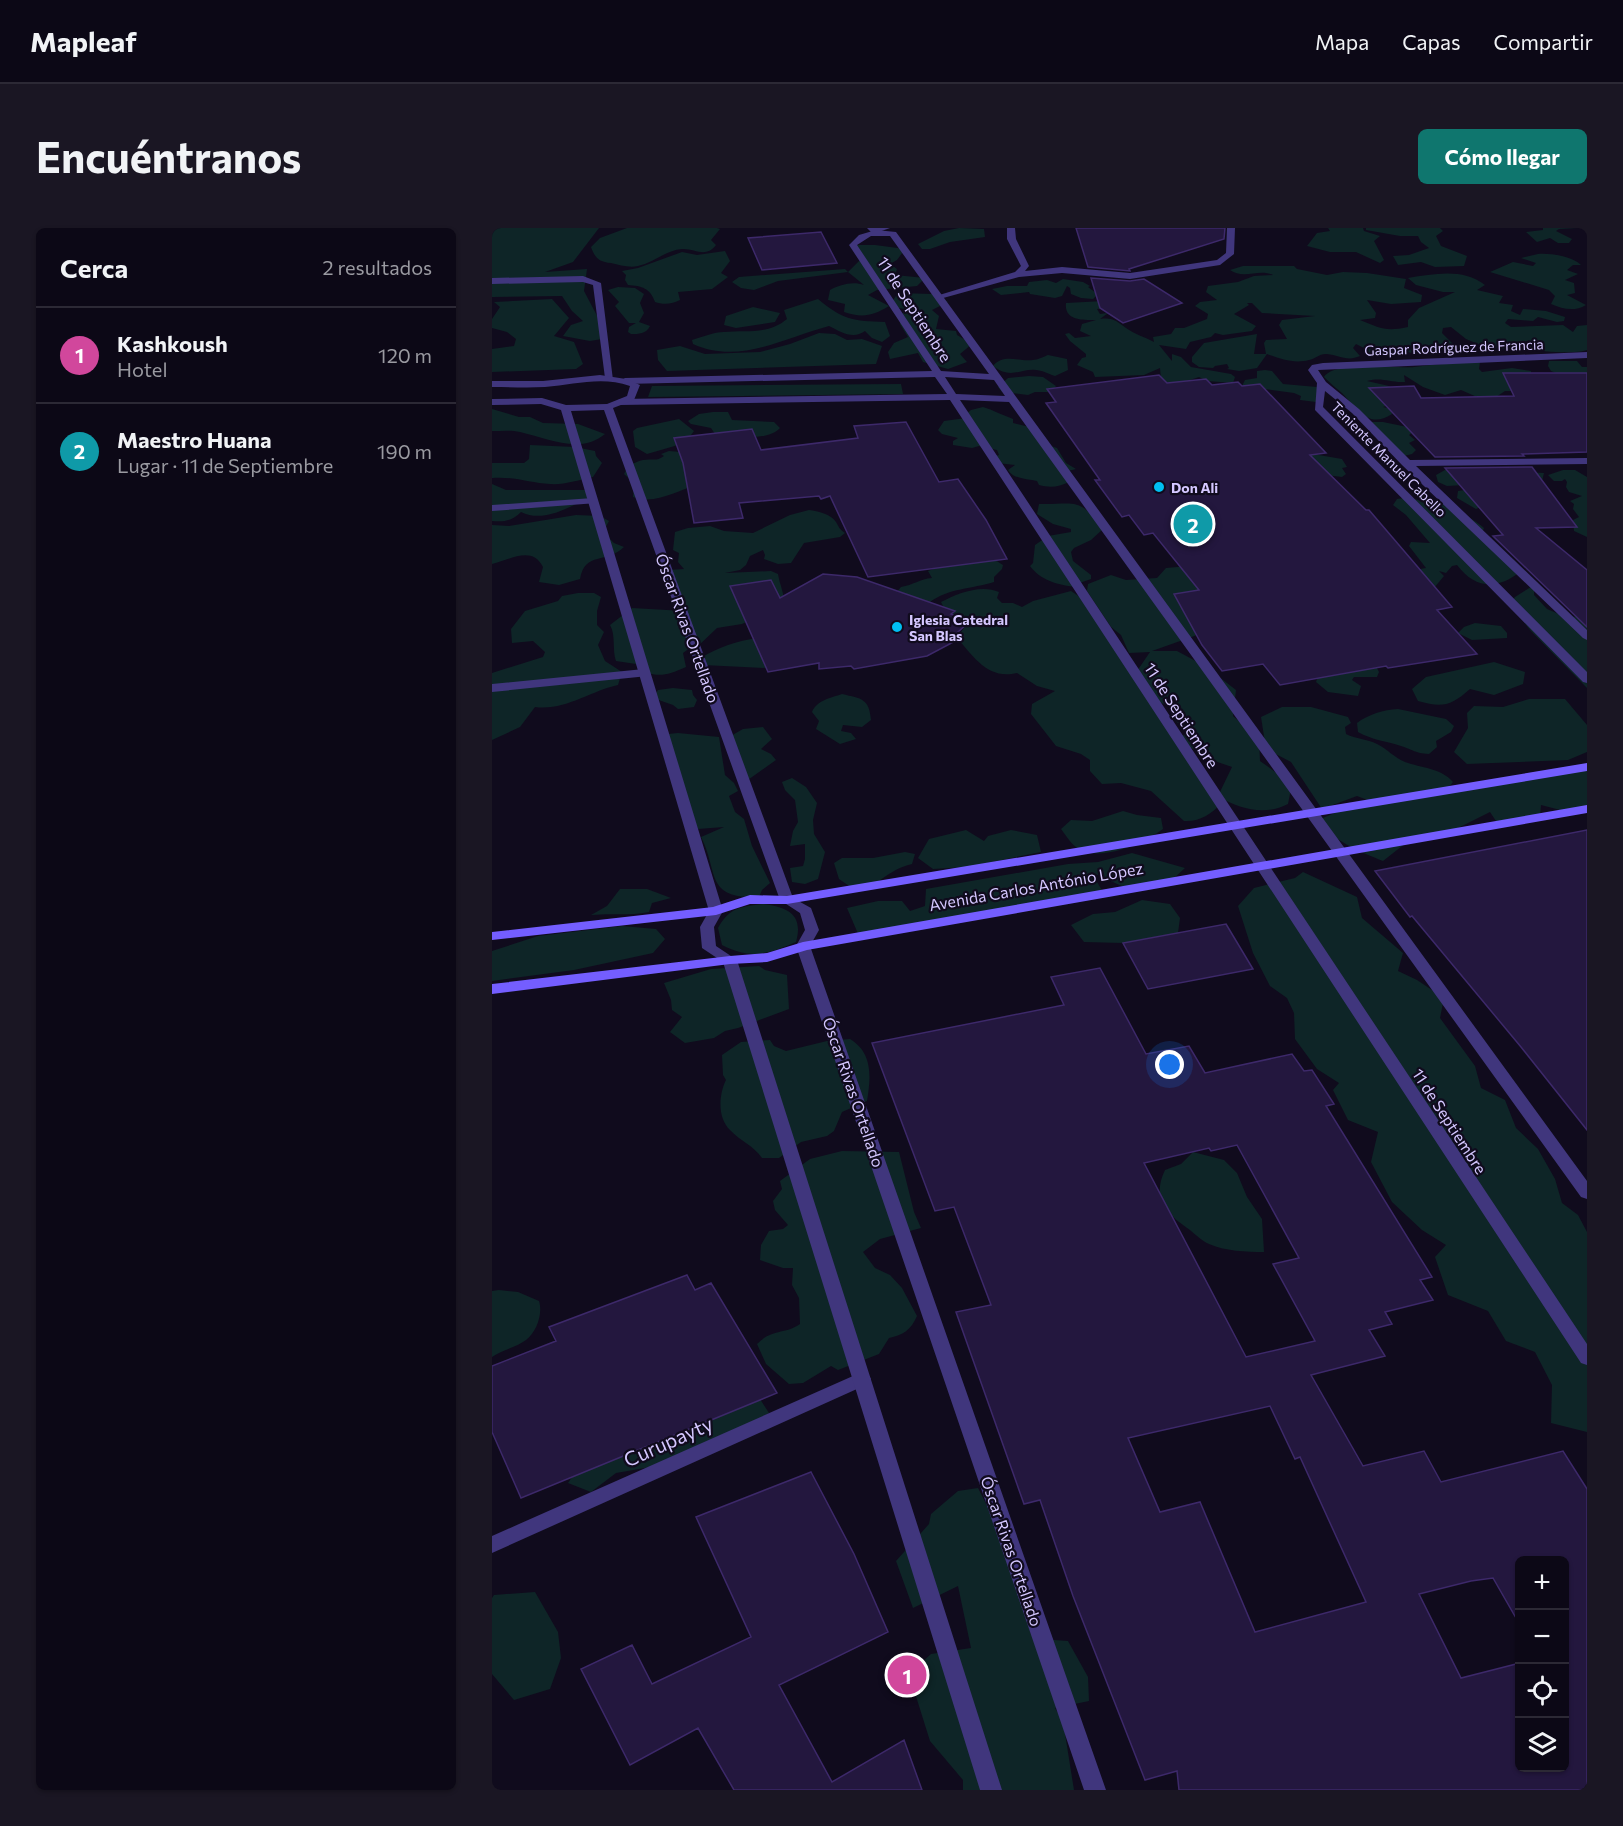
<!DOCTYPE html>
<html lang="es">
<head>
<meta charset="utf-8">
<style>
  :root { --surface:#0c0816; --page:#1a1623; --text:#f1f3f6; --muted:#9a9aa1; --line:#2c2935; --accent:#0f766e }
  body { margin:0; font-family:Commissioner,sans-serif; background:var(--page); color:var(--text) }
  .controls { position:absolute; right:18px; bottom:18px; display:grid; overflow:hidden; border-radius:9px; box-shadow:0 2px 4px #0004 }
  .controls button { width:54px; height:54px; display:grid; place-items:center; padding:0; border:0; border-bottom:2px solid var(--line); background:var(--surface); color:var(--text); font:30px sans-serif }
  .you { position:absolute; left:678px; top:837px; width:21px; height:21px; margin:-15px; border:4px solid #fff; border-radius:50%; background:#1a73e8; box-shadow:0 0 0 9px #1a73e833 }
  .badge { display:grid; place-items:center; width:39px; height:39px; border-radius:50%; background:var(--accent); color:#fff; font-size:20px; font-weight:700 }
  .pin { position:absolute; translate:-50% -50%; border:3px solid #fff; box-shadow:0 2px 6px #0006 }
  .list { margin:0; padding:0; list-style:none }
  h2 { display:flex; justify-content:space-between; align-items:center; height:78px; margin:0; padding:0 24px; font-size:26px }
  h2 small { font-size:20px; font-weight:400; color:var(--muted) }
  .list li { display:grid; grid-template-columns:39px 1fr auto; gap:18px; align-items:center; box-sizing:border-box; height:96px; padding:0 24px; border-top:2px solid var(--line) }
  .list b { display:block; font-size:22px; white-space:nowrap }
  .list p { margin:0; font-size:20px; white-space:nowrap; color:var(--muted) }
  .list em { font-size:20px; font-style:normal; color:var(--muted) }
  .icon { flex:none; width:33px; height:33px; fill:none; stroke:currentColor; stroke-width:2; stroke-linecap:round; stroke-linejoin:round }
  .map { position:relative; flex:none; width:1095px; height:1562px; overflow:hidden; border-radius:9px }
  header { display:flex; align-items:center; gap:36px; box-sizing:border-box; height:84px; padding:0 30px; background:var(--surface); border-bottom:2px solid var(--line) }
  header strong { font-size:28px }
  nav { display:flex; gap:33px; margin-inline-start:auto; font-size:21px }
  .intro { display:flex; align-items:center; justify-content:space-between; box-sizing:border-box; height:144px; padding:0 36px }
  h1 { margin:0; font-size:42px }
  .button { padding:15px 27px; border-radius:9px; background:var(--accent); color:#fff; font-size:21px; font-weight:700 }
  main { display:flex; gap:36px; padding:0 36px }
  aside { flex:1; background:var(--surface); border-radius:9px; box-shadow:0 2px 4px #0004 }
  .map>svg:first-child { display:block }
  .green { fill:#0e2527; fill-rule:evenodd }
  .building { fill:#23173e; stroke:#3d296a; stroke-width:1.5; fill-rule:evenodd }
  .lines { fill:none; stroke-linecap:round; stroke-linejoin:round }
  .service { fill:#40367d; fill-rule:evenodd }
  .minor { fill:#40367d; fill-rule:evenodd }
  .tertiary { fill:#40367d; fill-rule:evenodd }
  .secondary { fill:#745eff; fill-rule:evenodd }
  .poi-dot { fill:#00bff2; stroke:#100b1d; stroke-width:2 }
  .labels { text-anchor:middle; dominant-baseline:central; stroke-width:4.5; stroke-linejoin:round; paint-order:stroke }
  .far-street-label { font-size:14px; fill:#d4c7ff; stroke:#100b1d }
  .far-poi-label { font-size:14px; font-weight:bold; fill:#d4c7ff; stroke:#100b1d; text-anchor:start }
  .street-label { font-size:16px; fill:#d4c7ff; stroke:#100b1d }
  .near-street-label { font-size:20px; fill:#d4c7ff; stroke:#100b1d }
</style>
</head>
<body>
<header>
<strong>Mapleaf</strong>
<nav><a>Mapa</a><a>Capas</a><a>Compartir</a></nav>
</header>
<div class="intro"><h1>Encuéntranos</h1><a class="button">Cómo llegar</a></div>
<main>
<aside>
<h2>Cerca<small>2 resultados</small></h2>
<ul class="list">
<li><span class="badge" style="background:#d1479c">1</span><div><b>Kashkoush</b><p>Hotel</p></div><em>120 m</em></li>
<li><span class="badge" style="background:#0f9aa8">2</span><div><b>Maestro Huana</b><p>Lugar · 11 de Septiembre</p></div><em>190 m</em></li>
</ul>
</aside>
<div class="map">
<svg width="1095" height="1562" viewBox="0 0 1095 1562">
  <rect width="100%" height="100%" fill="#100b1d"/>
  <!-- green -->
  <path class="green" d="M0,0H107L81,34L53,44L95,41L92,63L112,101L110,111L98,113L71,108L79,97L91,93L80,83L70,68L0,69Z
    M135,0H225L228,1L219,12L224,17C213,31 203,20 190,21C174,22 161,35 146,38C137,40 128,37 119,35C107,34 103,30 99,19L108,10Z
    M467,0L492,1L493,9L458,14L438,21H430L426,16L452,3Z
    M836,0H871L872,3L888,8L882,13L892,32L888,35L864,24H838L815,18L825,5L838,3Z
    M874,0H948L951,3L944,8L949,18L975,28L972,38L943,39L929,34L906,37L901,28L917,27L937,20L929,14L926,8H908L874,2Z
    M1051,0H1085L1067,1L1064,3L1080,11L1077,15H1066L1058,10L1045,14L1034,4L1051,2Z
    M361,17H383L413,21L405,32L398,36L405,41L403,47L433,50L425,58L385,62L376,67L397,78L406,65L440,66L456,74L440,82L447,88L444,101L464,103L465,107L480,116L468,126L475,134L456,141L431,134L426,125L398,131L396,124L402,115L416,109L408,96L412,81L397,78C381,88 370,90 352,84L353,76L336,72L338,62C348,57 360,53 372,57L356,44L286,53L262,62L249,60L240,54L247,49L353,41L356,44L369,31Z
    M233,23L238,33L229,45L236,49L220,61L186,64L188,72C181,76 171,77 163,74C158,60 150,58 136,57L133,52L134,47L130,43L146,40L190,24L205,27Z
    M1046,26C1058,25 1080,28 1089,37H1081L1075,42L1086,46L1073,52L1082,55L1083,65L1075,67L1094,77C1082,84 1071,81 1059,76L1063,68L1057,62L998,44L1021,34L1041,38L1044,35L1029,30Z
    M751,38H802L805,41L835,47L851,44L875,45L914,51L912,60L930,67L929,74L899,76L875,72L884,85L883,90L868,92C888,100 893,104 916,99V92L927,80L963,64H951L924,57L916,50C943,46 971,40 993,57L985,62L1011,68L1007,75L1021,77L1019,83L1028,87L1031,81L1054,83L1073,89L1072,93L1065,94L1046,89L1041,93L1016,91L1013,95L1019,99L1071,97L1081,104L1085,98L1095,97V122C1084,126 1050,124 1038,121L1035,115L1038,112L1024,116L1021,122L993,119L974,111L959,99L951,100L950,105L963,118C944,130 924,127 904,121L901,126L888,128L873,126L872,120L864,116L861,120L868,128C855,134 847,127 835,126C828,125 823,131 817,132C802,136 789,131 775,126L765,140L747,143L735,141L737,140L735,136L723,138L721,140L707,139L700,134V129L712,115L765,106L762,126H774L772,115L774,112L795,111L787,97L790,92L823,88L770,85L760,75H755L757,77L742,86L764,98L760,103L731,107L723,105L719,109L698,114L694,121L667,117L680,133V126L689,129L699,139L739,146L743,149L741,155L715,153L707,149L677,159L669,151L668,140L652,147L603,149L601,144L585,137L590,130L594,129V126L578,113L573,106L577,105L583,110L599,108L588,103L590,96L604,92C591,92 572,93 574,75L612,73L613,80L605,81L608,86L616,85L608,91C622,89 625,94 634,100C642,106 653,109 662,114L661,109L679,106L683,100H692L715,91L716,86L703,78L708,74L725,72L714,64L716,58L746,54L762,48L781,47C767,40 752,52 738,42Z
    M571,51L591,54L598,58L596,59L604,65V68L601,71L589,70L579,66L578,60L575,58L570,68L563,70L538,66L537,64L509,67L500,61L515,58H535L537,54L555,52L564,55Z
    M126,59L143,60L152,66L148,75L152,85L147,94L158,98C154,106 147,106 139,106L136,104L137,99L144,95H137L123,78L127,74L116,62Z
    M60,71L77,90L62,108L82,114L91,136L84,141L0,144V121L22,118L24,111L15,104L0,100V91L8,79L2,74Z
    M326,71C351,92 361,93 393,94L398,108L390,114L380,110L373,103C361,112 349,104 337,98C292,110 247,137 201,116L200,112C210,109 222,104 232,104C255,102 276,107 295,91L292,82Z
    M261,79L288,85L283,94L244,100L232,97L234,88Z
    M327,105L343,106L355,112L370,111L390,118L384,136L175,143L166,132L165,122L188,118L213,126L268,124L298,116Z
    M556,127L575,131L576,142L563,148C557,146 549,142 544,142C529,140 519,152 501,138C511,125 528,134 541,132C545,132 551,129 556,127Z
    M1057,133H1085L1090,139H1095V183L985,169L969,162L953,167L931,159L912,147L913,154C898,155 891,149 875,153L897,158L900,160L897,177L891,179L899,181L900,186C876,202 865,180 850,165C844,160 838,155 832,149C843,132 904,141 922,139C944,136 966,135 988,134L987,141L990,144L1020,140L1039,143L1040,163H1013L1004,169L1023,174L1069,147L1059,143L1056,138Z
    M773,142L780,143L791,156L825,159L830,167L824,174L808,172L809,168L802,165L750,158L753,152L765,150V143Z
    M537,148L551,149L564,158L560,164H543L536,167L510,164L506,159L516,150Z
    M409,156L411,166L156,169L160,158Z
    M491,179C501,182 510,187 521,191V195L546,201L547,214L565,220L574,235L584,241L576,243L577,254C567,259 558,260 547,257L545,253C535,251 521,251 516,242L523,237L505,235L500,229L507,227L505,222L487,218L480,220L461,217V213L466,210L450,206L446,202L452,193L474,190V186L479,182Z
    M0,181L27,189H38L51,195L86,196L113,206C88,227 55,210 28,204C19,202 9,203 0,203Z
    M221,184H236L240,192L282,194L288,200C276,214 240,208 223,206L219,200L199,196L196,193L207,186Z
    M187,191L202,203L193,215L155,226L143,219L141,203L145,200Z
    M877,194H891L925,201L917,207L923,212L917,215L924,222L920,226L912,228Z
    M38,217L83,219L103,223L104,228L110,235L101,249C87,252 72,257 58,256C38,255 20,248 0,250V235H32L37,231Z
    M177,223L200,225L205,257C183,263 164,277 141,269L142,255L132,246L136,238C140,236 146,233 151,232C160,230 164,234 172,228L169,226Z
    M815,225L850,231L855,239L850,240L854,246L850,249L834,247Z
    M973,241L1052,245L1050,253L984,281L965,270L966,263L973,262V257L955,258L946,254L944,247L953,242Z
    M1071,242H1083L1095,249V309L1082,303L1081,292L1087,289L1081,281L1082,276L1078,273L1090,268L1077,264L1074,259L1075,254L1073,251L1070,253H1062L1056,247Z
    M0,256L14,262H98L101,268C80,277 53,296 29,284C20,293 12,294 0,293Z
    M918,269C931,275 937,273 950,275C958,277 986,294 992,300L990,305L1028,344C1005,362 983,361 965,337L960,338L954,345L947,343L952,348L942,360L923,342L934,340L917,318L919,314L938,315L914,287L901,277L905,271Z
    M547,276C583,277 587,268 611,301L599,312L582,320L579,324L581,333L599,347V351L582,357L583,359C566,357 548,352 538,338L541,335L543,317L556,308L579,304V301L561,296L545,286Z
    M317,282C326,283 339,286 344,294C347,299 347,301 353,305L348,309L312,315L299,335L286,336L272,331L273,327L271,322L258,328L254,337L248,342L233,345L279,343L286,346C288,358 292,363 292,376L250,396L225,400L205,419H199L191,425L194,439C174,448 165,450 146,441L144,436L124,433C120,422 124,407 118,397L140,380L192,383L177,342L192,341L186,334L187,325L181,322L183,304L196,300L218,298L232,303L261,305L298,287Z
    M84,287L108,288L117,293L111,304L122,315L132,319C115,336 93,323 88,351L67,357L47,354L51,339C40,317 18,332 0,336V297L17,298Z
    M503,332L511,337L510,341L502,349V354C480,361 457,360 438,374L418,372L404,365L409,359C421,357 428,351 440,350L436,343L463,333Z
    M708,337L713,340L705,407L660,423H685L713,438L744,462L741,488L767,511L768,533L800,556L796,576C773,588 748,581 727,569L730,575C719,586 708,594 692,593L659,563L629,555L610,556L598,543V532L589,526L564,518L539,486L540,476L563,463L545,458L525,445C496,452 482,429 465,410L476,394L469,395L453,382L449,374C466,365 489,356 507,364L505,370L510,375H521L530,379L541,373L579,363L591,371L643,446L658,424L637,425L629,407L619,399L595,363L596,356L619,347L634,352L665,350L674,340ZM661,471L691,485L683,492L695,504L687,511ZM689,513L714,530L740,539L726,568Z
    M1042,357V367L1055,381L1074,389L1095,388V460L1038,402L1018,376L1023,369Z
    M86,365H102L109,369L105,383V397L112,404L106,417L113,433L130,444L126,457C98,463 73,483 43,479L28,499L0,512V445L51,429L53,424L41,413L20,415L19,401L33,383L66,373L70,368Z
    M983,395L1009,398L1015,405V410L980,412L966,405L972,399Z
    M266,410L274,440L211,437L209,430C226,419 245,413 266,410Z
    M1002,434L1033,444L1031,456L1002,467L978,461C959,478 950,480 926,473L920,461L934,449Z
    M884,438L887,444L885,449H862L860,452L869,458L866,468L836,464L824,454L826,448Z
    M181,460L200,462L201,467L205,472L202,479L186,481L181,477L161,470L166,462Z
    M350,466C370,471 377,470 379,492L370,499L351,497L349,503L359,505L364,511L348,516L324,501L327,493L320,484C325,472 339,470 350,466Z
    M1037,471H1073L1095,497V524L1076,532L975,536L962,524L976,500L975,485L982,478L1011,479Z
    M790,479H819L856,489L859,495L853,499L854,506C864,511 875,511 885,516C895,521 903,530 913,534C929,540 949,540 961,554L956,560L1095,538V581L1076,584L1049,577L1048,589L1006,596L998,584L956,605L919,611L891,633C867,623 842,614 826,592L864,576L878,573L865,568L830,581L799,534L774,521L769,489Z
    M906,481L954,491L962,498L959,504L944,513L945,519L937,526C922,525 922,522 909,518C894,513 880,512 866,504L865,495C877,486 891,482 906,481Z
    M271,499L280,511L269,521L279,526L284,532L253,554L237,509L251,501Z
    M186,505L227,509L233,547L242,555L246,563L237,568L243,584L252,591L260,618L278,655L270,662L267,669C212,671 227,644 209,609L232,599L206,601L166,507Z
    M300,550L314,559L325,575L321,592L322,606L333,624L326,651L313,656L300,654L298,640L311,638L313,631V616L298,618L301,603L306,594L303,572L293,562L290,554Z
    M631,583L645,587L669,590L671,601C652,615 612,633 589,622C580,618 575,609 569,601L579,592L600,593Z
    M474,602L492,613L496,608L519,602L545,607L549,624L475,639L441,641L426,630L437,611Z
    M413,624L423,626L420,636C394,642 389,658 363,662L347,651L342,635L350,630H381Z
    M640,625L693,640L680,652L634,660L599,644L611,664L367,708L355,680L386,673H410L418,683L433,678L434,661L576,636L606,634Z
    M811,644L865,669L870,690L911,725L906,743L925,752L952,770L948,790L983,838L989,860L1013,872L1024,900L1046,921L1063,951L1070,975L1086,987L1095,1004V1204L1059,1195L1060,1157L1043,1124L1014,1113L996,1083L956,1067L943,1029L954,1017L930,1002L900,974L879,934L886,904L856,892L841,862L847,855L825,841L803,811L802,785L795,770L778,758L761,725L746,678L762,660L803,650Z
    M128,661H155L179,670L160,675L157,684C137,688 119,685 99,687L115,678Z
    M650,672L678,676L688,690L686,705L631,715L592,714L579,697L601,686L623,684Z
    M271,676C295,679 312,686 304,714C276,726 259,732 230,717L226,700C238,679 248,679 271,676Z
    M130,698L164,701L173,711L161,725L82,742L0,753V723L46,708Z
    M267,738L273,742L295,747L297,781L246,800L233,803L222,810L193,815L178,804L190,789L180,782L179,772L172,755L219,741Z
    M358,811C381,825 379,849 375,873L350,884L342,903L335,908L309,914L287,930H270C261,917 248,913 238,902C225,890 227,866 234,852L231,847L230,827L249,814L278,812L282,818L294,823L335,813Z
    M350,923L407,924L422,984L429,1000L388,1011L371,1024L383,1040L398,1047L410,1060L425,1088C419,1102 411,1107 397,1110L387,1126L346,1142L339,1138L311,1155L297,1156L274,1136L265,1116C281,1100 292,1107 308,1096L307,1070L300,1057L301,1040H291L268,1032L269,1017L277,1003L291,1001L296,997L283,982L281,973L290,961L288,953L318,931Z
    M701,924L732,932L745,945L755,969L770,991L772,1024C755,1024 732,1023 717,1016C710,1013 704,1007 698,1002C675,986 659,971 673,942L689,936Z
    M7,1062L26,1064L47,1073C51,1085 45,1104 34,1112C25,1119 10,1122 0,1129V1063Z
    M266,1168L277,1185L182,1235L124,1245L99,1264L76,1255L99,1221Z
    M486,1260L508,1303L539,1406L548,1411L576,1413L596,1449L597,1473L563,1480L571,1493L582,1562H471V1552L438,1513L417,1446L439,1426L479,1420L466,1358L421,1380L404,1333L437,1296L439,1286L466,1263Z
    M43,1364L66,1404L69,1430L58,1461L22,1472L0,1446V1370L2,1367Z"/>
  <!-- building -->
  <path class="building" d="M584,0H733L732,11L637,41L638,43L596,39Z
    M329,4L345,35L270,42L256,10Z
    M599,50L638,53L652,51L690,75L631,95L608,80Z
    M1011,145H1095V224L1030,226L1032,228L943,229L877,160L922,158L929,170L1022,168Z
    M667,147L675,155L714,151L720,157L746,154L750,158L768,156L834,225L818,227L874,282H877L960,379L945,382L985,426L896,440L894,438L788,457L771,436L730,443L710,417L682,366L707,362L661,305L652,307L637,287L630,289L603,252H608L554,175L564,174L555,161Z
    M414,194L447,254L466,251L494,292L515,331L376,349L338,268L329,271L327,268L247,275L251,290L202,295L191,235L182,210L260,201L269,222L366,210L362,198Z
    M1040,239L1085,299L1044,300L1095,342V399L1001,308L1011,307L953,240Z
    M331,346L365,349L463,383L459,386L477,394L465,405L471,409L435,428L362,441L359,438L327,441V435L276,444L238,358L279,352L288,370Z
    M1095,602V902L1029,819L920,688L918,689L883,643Z
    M734,696L761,741L656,761L631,715Z
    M608,740L654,826L697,818L713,845L800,826L812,843L820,842L842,876L834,878L940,1049L928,1052L941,1072L893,1084L900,1096L877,1102L893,1128L819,1147L871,1238L932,1223L949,1254L1071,1223L1095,1261V1562H687L685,1543L653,1552L581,1368L548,1272L532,1276L464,1084L499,1077L462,979L443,983L380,815L572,777L559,749ZM745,917L807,1030L781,1036L823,1113L754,1129L652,935L717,920L719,923ZM778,1178L803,1231L808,1229L874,1374L763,1404L708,1274L668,1284L636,1210ZM1028,1332H1072V1539H1028V1435L969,1450L927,1366L979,1353L1001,1350L1028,1397Z
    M195,1047L203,1062L219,1055L285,1165L29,1270L0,1204V1138L64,1113L57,1099Z
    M319,1244L362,1326L396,1404L287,1457L340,1554L412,1512L430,1562H242L206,1500L138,1537L89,1441L140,1417L160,1456L259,1409L204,1289Z"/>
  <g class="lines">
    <!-- service -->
    <path class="service" d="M375,0H398L381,6Z
      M515,0H523L524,11L537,38L533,43L570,39L638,45L725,32L734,25L735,0H743L742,26L728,37L638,51L570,45L527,49L444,72V68L523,44L529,38L515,11Z
      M91,48L109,55L121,152L113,150L101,57L91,54L0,56V50Z"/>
    <!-- minor -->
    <path class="minor" d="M384,2L404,4L1095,953V971L1089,969L517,174L468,172L1095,1116V1137L1089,1135L458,172L128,177L123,174L128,171L455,166L443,149L133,156L128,153L133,150L440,143L357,17L367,7ZM379,8H398L497,146L449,143L365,17ZM453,149L502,152L513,168L464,166Z
      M1095,124V130L826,142L834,154L867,181L918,232L1095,230V236L924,238L1095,402V412L1091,410L910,237L860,185L833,163L831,179L1095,444V455L1091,454L823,182L825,155L816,142L820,137L831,135Z
      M101,270L106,273L105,275L0,283V277Z
      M152,441L158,445L156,448L0,464V456Z
      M370,1144L376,1146L379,1151L376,1156L0,1325V1308Z"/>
    <!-- tertiary -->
    <path class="tertiary" d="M108,147L134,151L148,157L142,172L121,180L301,670L319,680L327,702L318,718L614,1562H592L304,718L313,702L308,685L288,672L112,182L79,183L231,683L222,699L224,718L245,732L510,1562H488L231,734L210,720L208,699L217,683L69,182L49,176L0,177V171L50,170L74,177L115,176L135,168L138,158C109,148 82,157 53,159C35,160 17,159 0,159V153H51Z"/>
    <!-- secondary -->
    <path class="secondary" d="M1095,535V543L295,676H258L224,687L0,712V704L221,679L258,667L295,668Z
      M1095,577V585L315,722L275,734L238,736L0,766V756L238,728L275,725L311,714Z"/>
  </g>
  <!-- markers -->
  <g class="poi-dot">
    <circle cx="667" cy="259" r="6"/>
    <circle cx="405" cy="399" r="6"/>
  </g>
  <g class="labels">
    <!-- far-street labels -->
    <g class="far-street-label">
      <text transform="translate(962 119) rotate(-2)">Gaspar Rodríguez de Francia</text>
      <text transform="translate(897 231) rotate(45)">Teniente Manuel Cabello</text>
    </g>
    <!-- far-poi labels -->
    <g class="far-poi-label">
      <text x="679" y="259">Don Ali</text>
      <text x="417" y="391">Iglesia Catedral<tspan x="417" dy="16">San Blas</tspan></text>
    </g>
    <!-- street labels -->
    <g class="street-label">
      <text transform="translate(423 81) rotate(57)">11 de Septiembre</text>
      <text transform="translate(196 400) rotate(70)">Óscar Rivas Ortellado</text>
      <text transform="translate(690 487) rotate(57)">11 de Septiembre</text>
      <text transform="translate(544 658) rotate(-10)">Avenida Carlos António López</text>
      <text transform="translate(362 864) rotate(71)">Óscar Rivas Ortellado</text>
      <text transform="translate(958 893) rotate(57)">11 de Septiembre</text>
      <text transform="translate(520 1323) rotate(71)">Óscar Rivas Ortellado</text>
    </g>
    <!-- near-street labels -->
    <g class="near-street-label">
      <text transform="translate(176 1213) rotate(-24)">Curupayty</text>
    </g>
  </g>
</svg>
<div class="controls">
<button>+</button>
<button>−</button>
<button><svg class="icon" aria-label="locate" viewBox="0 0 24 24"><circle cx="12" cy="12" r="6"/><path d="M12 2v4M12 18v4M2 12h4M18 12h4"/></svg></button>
<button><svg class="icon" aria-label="layers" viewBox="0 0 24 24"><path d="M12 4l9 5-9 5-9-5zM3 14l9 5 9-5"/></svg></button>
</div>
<div class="you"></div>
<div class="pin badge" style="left:415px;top:1447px;background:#d1479c">1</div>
<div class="pin badge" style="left:701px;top:296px;background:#0f9aa8">2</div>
</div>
</main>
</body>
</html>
